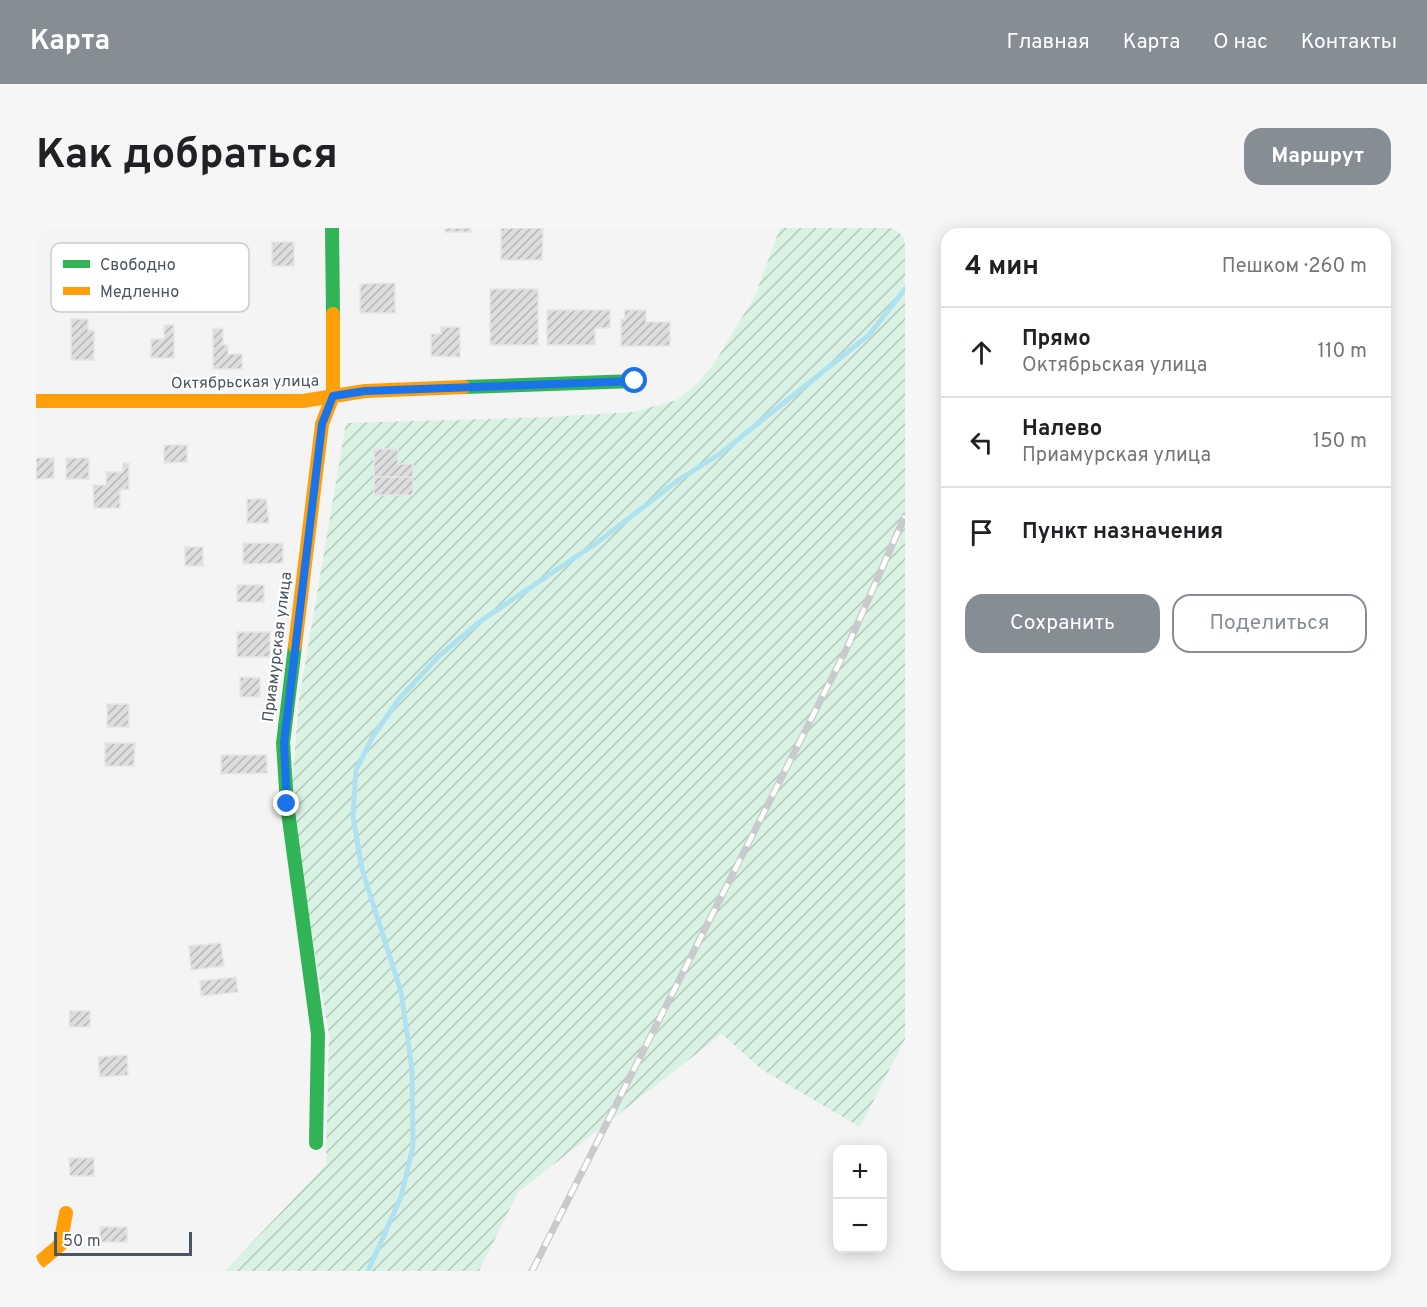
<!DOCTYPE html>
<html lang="ru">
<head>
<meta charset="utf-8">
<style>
  :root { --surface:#fff; --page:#f6f6f6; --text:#202124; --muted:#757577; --line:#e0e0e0; --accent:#868d94 }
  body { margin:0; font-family:Overpass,sans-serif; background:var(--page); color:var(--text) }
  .controls { position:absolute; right:18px; bottom:18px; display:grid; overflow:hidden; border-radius:12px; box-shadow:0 3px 15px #0003 }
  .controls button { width:54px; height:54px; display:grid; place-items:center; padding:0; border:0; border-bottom:2px solid var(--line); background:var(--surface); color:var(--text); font:30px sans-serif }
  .scale { position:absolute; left:18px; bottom:15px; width:138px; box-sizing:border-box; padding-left:6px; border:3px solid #4a5661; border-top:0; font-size:16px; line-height:21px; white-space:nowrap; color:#4a5661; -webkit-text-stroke:4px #fff; paint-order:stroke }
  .stop { position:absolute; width:18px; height:18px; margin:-14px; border:4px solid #1a73e8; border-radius:50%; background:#fff }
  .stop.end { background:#1a73e8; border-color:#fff; box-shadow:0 2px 6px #0008 }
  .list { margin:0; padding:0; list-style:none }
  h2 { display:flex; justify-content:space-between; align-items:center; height:78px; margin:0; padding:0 24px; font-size:26px }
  h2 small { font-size:20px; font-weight:400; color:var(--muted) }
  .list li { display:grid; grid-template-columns:39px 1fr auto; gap:18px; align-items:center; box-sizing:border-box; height:90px; padding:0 24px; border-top:2px solid var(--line) }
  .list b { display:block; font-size:22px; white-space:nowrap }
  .list p { margin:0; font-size:20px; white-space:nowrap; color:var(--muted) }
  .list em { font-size:20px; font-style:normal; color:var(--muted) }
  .actions { display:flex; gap:12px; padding:18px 24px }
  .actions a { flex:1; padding:14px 0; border:2px solid var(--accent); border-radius:18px; text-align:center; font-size:21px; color:var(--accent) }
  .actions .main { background:var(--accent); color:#fff }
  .icon { flex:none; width:33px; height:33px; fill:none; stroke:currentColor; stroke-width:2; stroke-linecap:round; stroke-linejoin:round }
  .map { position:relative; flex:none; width:869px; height:1043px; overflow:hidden; border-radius:18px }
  header { display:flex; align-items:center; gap:36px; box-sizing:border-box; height:84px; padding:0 30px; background:var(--accent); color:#fff }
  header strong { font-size:28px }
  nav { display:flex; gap:33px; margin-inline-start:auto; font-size:21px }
  .intro { display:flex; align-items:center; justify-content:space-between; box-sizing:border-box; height:144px; padding:0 36px }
  h1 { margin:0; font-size:42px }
  .button { padding:15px 27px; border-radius:18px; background:var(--accent); color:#fff; font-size:21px; font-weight:700 }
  main { display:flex; gap:36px; padding:0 36px }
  aside { flex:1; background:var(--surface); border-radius:18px; box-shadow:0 3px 15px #0003 }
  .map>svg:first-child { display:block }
  .garden { fill:url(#garden-furrows) }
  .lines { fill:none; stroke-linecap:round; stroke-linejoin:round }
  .stream { stroke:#aee2f0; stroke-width:5 }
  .building { fill:url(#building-hatch); stroke:#e5e6e7; stroke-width:1.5 }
  .fast { stroke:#30b455; stroke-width:14 }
  .slow { stroke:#ff9f0a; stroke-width:14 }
  .rail-casing { stroke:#c9cacc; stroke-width:7 }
  .rail { stroke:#fff; stroke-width:4.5; stroke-dasharray:14; stroke-linecap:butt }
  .route { stroke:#1a73e8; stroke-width:8 }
  .labels { text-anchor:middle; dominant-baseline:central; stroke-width:4.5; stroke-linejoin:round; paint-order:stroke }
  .street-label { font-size:16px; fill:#4a5661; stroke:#fff }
  .key { fill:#fff; stroke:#c9ccd0; stroke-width:1.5 }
  .key-label { font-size:16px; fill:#4a5661 }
</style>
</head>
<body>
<header>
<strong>Карта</strong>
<nav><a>Главная</a><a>Карта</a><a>О нас</a><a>Контакты</a></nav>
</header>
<div class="intro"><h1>Как добраться</h1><a class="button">Маршрут</a></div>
<main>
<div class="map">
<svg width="869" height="1043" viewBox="0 0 869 1043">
  <defs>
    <pattern id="garden-furrows" width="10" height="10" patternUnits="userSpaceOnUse" patternTransform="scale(1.5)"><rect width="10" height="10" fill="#d9f2e3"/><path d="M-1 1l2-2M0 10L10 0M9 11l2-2" fill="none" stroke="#b2c7bb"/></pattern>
    <pattern id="building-hatch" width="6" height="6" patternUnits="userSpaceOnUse" patternTransform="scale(1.5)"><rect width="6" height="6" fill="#ddddde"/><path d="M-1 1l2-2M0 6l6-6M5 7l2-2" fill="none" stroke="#b5b6b7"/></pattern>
  </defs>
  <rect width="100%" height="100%" fill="#f4f4f4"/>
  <!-- garden -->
  <path class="garden" d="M744,0H869V811L824,899L725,841L686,806L482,964L443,1043H189L290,937L293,806L254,582L263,472L310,195L513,189L597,184L641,172L663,154L681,131L719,68Z"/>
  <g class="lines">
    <!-- stream -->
    <path class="stream" d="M332,1043L365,969L377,918L376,841L365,764L326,641L317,588L320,542L337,508L363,471L403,428L446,392L562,314L641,253L685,225L833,107L869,61"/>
  </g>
  <!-- building -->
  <path class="building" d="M409,0H435V4H409Z
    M465,0H507L506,32H465Z
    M236,14H258V38H236Z
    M359,55V85H324V56Z
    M454,61H502V117H454Z
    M511,82H574V100H559V117H511Z
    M588,82H610V94H634V118H585V91H589Z
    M35,91H52V102H58V132H35Z
    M128,97H138V130H115V111H128Z
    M405,99H424V129L395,128V106H405Z
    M187,100V117H192V126H206V141H177V101Z
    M128,217H151V234L128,235Z
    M338,221H362V236H377V249H338Z
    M0,230H18V250L0,251Z
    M30,230H53V251H30Z
    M87,235H93V261L84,262V280H58L57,257H70V244H87Z
    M338,249H377V267H338Z
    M211,271H230L233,295H211Z
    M207,315H247V335L207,336Z
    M149,319H167V338H149Z
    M201,357H228V374H201Z
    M201,404H234V429H201Z
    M204,449L224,450V469H204Z
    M71,476H93V499H71Z
    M69,515H99L98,538H69Z
    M185,527H231V545L185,546Z
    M185,715L188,738L155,742L153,718Z
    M200,749L202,764L165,768L164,753Z
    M34,783H54V799H33Z
    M91,827L92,847L64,849L62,829Z
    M33,930H58V948H34Z
    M64,999H91V1014H64Z"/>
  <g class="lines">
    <!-- fast -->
    <path class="fast" d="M296,0L297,86
      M428,159L599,153
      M259,418L247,515L251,576L282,806L280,915"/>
    <!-- slow -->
    <path class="slow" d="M0,173H267L329,163L428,159
      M259,418L286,196L297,168V86
      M0,1037L24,1017L30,985"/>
    <!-- rail casing -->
    <g class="rail-casing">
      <path id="rail" d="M496,1043L810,422L869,288"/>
    </g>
    <!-- rail -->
    <use href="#rail" class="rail"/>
  </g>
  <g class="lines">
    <!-- route -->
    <path class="route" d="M251,576L248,515L286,196L297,168L329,163L599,153"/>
  </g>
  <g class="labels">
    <!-- street labels -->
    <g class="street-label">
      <text transform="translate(209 155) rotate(-1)">Октябрьская улица</text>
      <text transform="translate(242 419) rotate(-83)">Приамурская улица</text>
    </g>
  </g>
  <!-- legend -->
  <rect x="15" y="15" width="198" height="69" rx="9" class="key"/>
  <rect x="27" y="32" width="27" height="8" fill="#30b455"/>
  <rect x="27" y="59" width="27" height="8" fill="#ff9f0a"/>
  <g class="key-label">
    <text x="64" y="42">Свободно</text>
    <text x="64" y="69">Медленно</text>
  </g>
</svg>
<div class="controls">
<button>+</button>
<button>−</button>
</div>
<div class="scale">50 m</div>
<div class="stop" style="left:599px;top:153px"></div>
<div class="stop end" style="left:251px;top:576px"></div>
</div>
<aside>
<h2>4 мин<small>Пешком · 260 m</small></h2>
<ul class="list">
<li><svg class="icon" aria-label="ahead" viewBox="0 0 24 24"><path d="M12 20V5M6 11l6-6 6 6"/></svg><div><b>Прямо</b><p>Октябрьская улица</p></div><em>110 m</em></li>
<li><svg class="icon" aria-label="left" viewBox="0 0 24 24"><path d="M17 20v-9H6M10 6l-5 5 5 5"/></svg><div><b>Налево</b><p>Приамурская улица</p></div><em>150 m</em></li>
<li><svg class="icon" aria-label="arrive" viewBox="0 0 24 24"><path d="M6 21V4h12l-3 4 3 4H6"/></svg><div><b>Пункт назначения</b></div></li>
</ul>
<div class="actions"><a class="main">Сохранить</a><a>Поделиться</a></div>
</aside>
</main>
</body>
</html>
